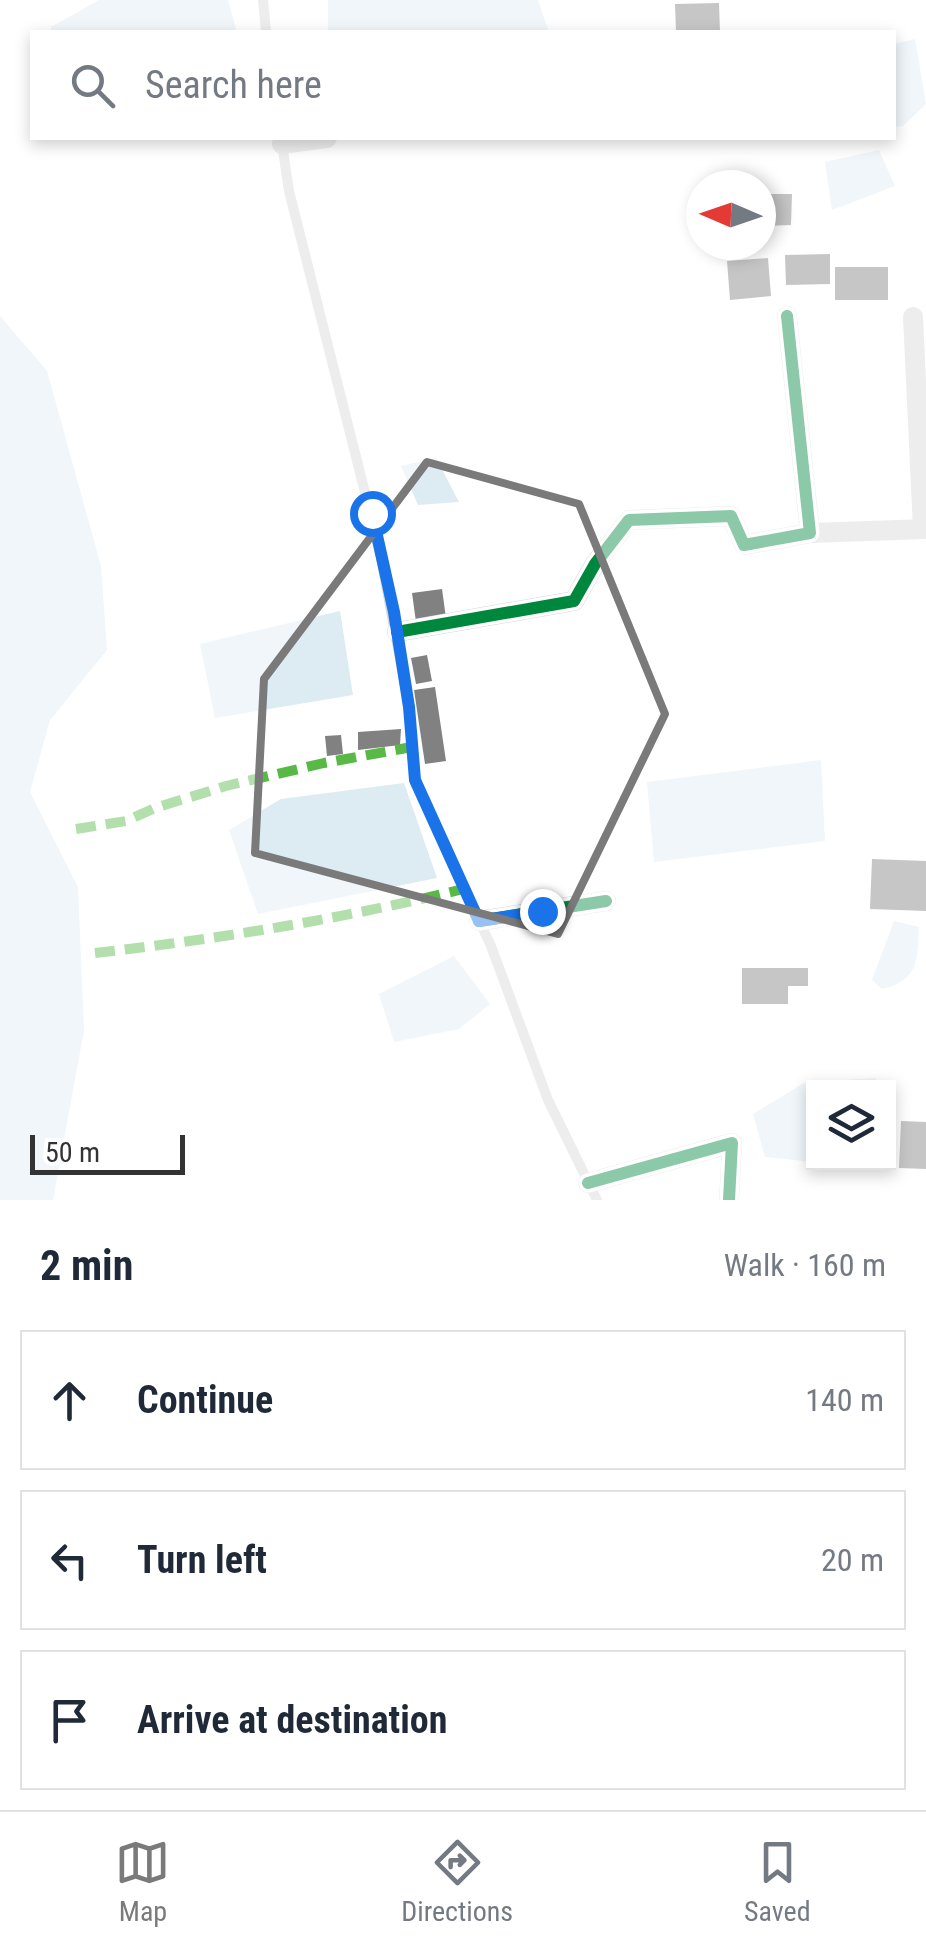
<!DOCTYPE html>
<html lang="en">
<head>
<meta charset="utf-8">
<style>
  :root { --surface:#fff; --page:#f6f6f7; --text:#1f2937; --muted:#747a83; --line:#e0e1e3; --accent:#7a7a7a }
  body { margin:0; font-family:"Roboto Condensed",sans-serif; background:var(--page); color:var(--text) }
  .controls { position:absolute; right:30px; bottom:30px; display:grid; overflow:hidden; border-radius:0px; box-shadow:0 5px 15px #0003 }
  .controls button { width:90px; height:90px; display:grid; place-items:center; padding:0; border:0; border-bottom:2px solid var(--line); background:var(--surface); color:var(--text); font:50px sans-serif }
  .compass { position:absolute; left:686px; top:170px; width:90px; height:90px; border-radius:50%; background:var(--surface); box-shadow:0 5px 15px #0003; rotate:272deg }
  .scale { position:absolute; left:30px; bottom:25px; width:155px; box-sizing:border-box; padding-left:10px; border:5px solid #333; border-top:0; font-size:28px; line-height:35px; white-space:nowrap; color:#333; -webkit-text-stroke:8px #fff; paint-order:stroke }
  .stop { position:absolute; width:30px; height:30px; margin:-22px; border:8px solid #1a73e8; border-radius:50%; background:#fff }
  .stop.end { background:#1a73e8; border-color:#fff; box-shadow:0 2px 10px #0008 }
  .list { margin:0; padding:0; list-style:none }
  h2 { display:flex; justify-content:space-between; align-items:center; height:130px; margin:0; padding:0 40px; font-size:42px }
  h2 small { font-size:32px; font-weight:400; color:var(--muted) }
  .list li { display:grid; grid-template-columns:65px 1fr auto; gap:30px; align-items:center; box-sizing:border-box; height:140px; margin:0 20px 20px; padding:0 20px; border:2px solid var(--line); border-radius:0px }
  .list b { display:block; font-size:38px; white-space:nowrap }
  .list em { font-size:32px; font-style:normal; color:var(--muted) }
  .icon { flex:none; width:55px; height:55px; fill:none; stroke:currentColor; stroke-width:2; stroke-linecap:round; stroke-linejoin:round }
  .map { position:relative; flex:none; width:926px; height:1200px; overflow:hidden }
  .search { position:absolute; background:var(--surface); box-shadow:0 5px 15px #0003; left:30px; right:30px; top:30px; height:110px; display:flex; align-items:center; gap:25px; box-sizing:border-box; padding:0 35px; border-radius:0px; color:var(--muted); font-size:38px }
  .sheet { height:610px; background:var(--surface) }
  nav { display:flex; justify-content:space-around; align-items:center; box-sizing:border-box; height:140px; border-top:2px solid var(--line); background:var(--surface); font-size:28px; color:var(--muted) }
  nav a { display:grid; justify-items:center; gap:5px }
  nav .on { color:var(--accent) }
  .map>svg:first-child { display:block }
  .water { fill:#ddebf3 }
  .building { fill:#818181 }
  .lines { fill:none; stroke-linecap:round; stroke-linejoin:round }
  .lane { stroke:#d7d7d7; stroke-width:10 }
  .street { stroke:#d7d7d7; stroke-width:20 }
  .quiet { stroke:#58b947; stroke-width:10; stroke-dasharray:20 10; stroke-linecap:butt }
  .cycleway-casing { stroke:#fff; stroke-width:19 }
  .cycleway { stroke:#00873e; stroke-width:12 }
  .route { stroke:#1a73e8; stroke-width:12 }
  .marked { fill:none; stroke:#7a7a7a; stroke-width:8; stroke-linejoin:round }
</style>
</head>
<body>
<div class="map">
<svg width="926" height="1200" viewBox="0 0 926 1200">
  <rect width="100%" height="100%" fill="#fff"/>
  <!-- water -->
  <path class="water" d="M99,0H228L237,32H51V27Z
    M328,0H538L549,32H328Z
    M915,39L926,104L903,126L894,127V44Z
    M879,150L895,186L832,210L825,162Z
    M0,316L47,371L101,566L107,650L50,720L30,792L78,887L84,1030L53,1200H0Z
    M436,458L459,502L418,505L401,466Z
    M340,611L353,695L215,718L200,644Z
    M821,760L825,841L654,862L647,782Z
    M404,783L437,878L258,914L229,830L281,799Z
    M894,921L919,927C917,961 919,980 882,989L872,980Z
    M454,956L490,1004L459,1029L394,1042L379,994Z
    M876,1078V1087L814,1088L813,1162L765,1157L753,1114L804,1083Z"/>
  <!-- building -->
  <path class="building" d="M719,3L720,32H676L675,4Z
    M761,194H792L791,225L761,226Z
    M830,254V284L786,285L785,255Z
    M768,258L771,296L730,300L727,261Z
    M835,267H888V300H835Z
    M442,589L446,618L416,622L412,593Z
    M427,655L432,681L416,684L411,658Z
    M435,687L446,761L425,764L414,690Z
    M401,729L400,745L358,750V732Z
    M341,735L343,754L327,756L325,736Z
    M872,859L926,861V911L870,909Z
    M742,968H808V986H788V1004H742Z
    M901,1121L926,1122V1169L899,1168Z"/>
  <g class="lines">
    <!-- lane -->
    <path class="lane" d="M263,0L266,32
      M282,144L289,191L380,552L409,707L415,780L491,946L548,1100L597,1200"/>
    <!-- street -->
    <path class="street" d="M282,144L327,138
      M913,317L923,529
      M810,533L926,529
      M397,632L574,601L595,564L629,520L731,516L744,545L810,533L787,316
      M479,921L606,901
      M588,1183L732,1143L729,1200"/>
    <!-- quiet -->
    <path class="quiet" d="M76,829L126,821L155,808L226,786L324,763L412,747
      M95,953C218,939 342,919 463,889"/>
    <!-- cycleway casing -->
    <g class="cycleway-casing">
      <path id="cycleway" d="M397,632L574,601L595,564L629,520L731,516L744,545L810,533L787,316
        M479,921L606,901
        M588,1183L732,1143L729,1200"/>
    </g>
    <!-- cycleway -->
    <use href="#cycleway" class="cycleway"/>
  </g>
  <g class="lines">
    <!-- route -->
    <path class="route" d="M372,513L394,612L409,707L415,780L479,921L542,911"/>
  </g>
  <!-- marked area -->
  <path d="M0 0H926V1200H0ZM427,462L579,504L665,714L558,934L255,853L264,679Z" fill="#fff" fill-opacity=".55" fill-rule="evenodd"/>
  <path class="marked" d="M427,462L579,504L665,714L558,934L255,853L264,679Z"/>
</svg>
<div class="controls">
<button><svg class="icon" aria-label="layers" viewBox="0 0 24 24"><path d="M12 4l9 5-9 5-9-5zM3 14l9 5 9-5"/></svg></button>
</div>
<svg class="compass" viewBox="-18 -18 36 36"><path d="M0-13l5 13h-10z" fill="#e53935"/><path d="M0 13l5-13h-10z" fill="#747a83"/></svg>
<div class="scale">50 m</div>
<div class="stop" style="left:372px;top:513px"></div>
<div class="stop end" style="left:542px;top:911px"></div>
<div class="search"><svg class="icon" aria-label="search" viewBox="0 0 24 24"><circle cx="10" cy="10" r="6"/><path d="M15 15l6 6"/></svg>Search here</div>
</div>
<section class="sheet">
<h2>2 min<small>Walk · 160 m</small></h2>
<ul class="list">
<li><svg class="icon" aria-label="ahead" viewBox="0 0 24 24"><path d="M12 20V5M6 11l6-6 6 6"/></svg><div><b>Continue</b></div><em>140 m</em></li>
<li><svg class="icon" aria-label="left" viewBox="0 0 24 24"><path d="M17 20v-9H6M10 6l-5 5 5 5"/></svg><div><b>Turn left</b></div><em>20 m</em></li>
<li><svg class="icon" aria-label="arrive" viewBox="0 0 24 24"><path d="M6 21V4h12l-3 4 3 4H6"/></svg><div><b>Arrive at destination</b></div></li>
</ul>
</section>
<nav>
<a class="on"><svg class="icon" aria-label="map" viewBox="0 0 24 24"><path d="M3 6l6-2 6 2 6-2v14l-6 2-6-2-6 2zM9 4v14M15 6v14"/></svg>Map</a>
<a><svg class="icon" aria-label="directions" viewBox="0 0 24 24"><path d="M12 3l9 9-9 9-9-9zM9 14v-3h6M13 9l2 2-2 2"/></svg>Directions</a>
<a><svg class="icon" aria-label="saved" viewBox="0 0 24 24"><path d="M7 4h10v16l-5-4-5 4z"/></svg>Saved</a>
</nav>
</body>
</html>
